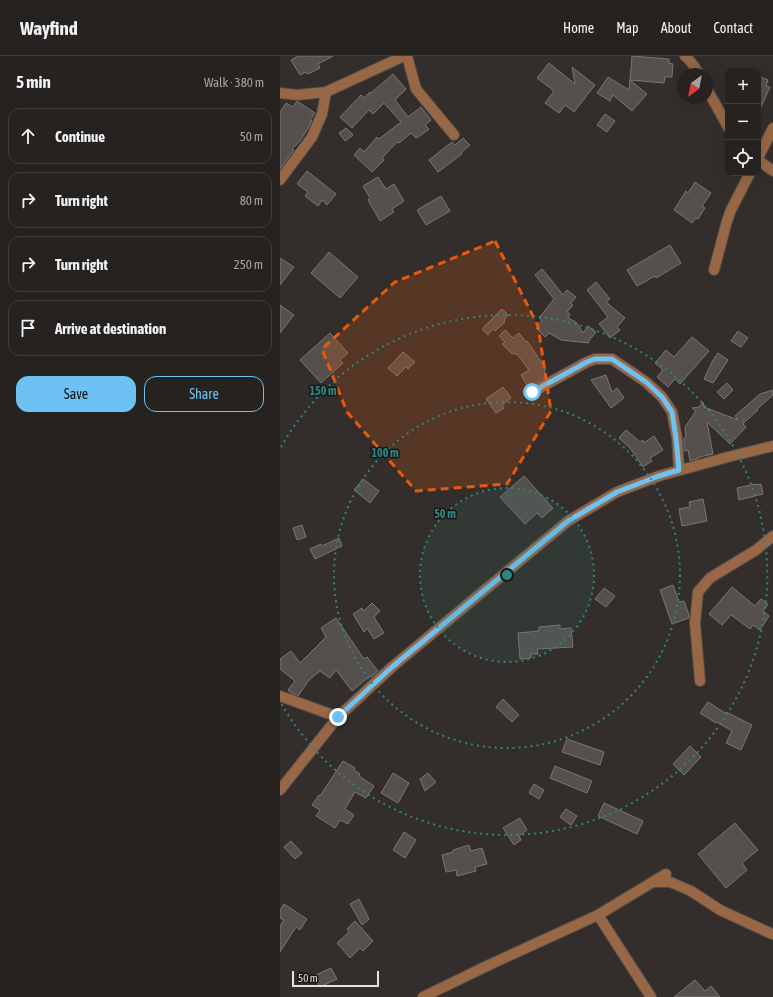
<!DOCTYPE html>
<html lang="en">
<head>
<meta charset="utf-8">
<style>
  :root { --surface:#262220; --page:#2e2a29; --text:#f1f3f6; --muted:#a4a4a5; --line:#423f3e; --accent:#6dc2f3 }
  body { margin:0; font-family:"Asap Condensed",sans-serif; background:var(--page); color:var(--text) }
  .controls { position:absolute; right:12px; top:12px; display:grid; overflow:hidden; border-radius:8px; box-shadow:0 4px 16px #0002 }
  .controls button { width:36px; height:36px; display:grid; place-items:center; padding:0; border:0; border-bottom:1px solid var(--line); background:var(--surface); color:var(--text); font:20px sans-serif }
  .compass { position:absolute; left:397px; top:12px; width:36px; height:36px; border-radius:50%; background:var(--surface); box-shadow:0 4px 16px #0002; rotate:212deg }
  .scale { position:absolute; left:12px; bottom:10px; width:87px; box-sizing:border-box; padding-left:4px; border:2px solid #e4e1df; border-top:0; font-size:11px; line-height:14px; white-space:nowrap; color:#e4e1df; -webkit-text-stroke:3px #191716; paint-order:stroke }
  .stop { position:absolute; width:12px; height:12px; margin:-9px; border:3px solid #6dc2f3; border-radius:50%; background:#fff }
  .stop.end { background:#6dc2f3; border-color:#fff; box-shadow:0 1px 4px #0008 }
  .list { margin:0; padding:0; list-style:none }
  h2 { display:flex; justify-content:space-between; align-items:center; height:52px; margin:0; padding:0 16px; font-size:17px }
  h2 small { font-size:13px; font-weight:400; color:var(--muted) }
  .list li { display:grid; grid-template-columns:26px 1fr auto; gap:12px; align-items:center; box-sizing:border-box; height:56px; margin:0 8px 8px; padding:0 8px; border:1px solid var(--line); border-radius:12px }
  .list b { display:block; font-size:15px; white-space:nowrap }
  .list em { font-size:13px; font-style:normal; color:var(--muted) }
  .actions { display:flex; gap:8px; padding:12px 16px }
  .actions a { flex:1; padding:9px 0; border:1px solid var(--accent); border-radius:12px; text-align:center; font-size:14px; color:var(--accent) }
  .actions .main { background:var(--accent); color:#111 }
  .icon { flex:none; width:22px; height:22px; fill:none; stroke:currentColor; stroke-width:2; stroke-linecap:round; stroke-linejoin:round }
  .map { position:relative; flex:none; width:493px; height:941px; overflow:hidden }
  header { display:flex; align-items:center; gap:24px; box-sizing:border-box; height:56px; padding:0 20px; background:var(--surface); border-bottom:1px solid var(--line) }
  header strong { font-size:19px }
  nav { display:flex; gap:22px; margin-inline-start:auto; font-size:14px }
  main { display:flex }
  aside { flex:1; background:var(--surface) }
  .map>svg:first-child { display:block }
  .building { fill:#55504c; stroke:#7b7672 }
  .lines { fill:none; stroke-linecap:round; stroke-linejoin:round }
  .minor-casing { stroke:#4f4b48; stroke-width:12 }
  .minor { stroke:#986745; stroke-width:10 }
  .route { stroke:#6dc2f3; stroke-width:5 }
  .marked { fill:#e8590c; fill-opacity:0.2; stroke:#e8590c; stroke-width:3; stroke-dasharray:8 5; stroke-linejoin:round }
  .ring { fill:none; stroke:#2f867f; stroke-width:2; stroke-dasharray:2 4 }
  .centre { fill:#2f867f; stroke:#191716; stroke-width:2 }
  .ring-label { font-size:12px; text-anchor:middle; font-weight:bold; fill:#2f867f; stroke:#191716; stroke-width:3; stroke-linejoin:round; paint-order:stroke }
</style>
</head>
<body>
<header>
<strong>Wayfind</strong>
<nav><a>Home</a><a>Map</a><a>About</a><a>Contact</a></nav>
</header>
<main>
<aside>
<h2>5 min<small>Walk · 380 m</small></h2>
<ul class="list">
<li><svg class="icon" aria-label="ahead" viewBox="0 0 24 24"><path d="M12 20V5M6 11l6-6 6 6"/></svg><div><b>Continue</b></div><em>50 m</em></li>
<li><svg class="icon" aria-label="right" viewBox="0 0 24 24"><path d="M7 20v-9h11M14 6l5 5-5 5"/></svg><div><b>Turn right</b></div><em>80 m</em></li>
<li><svg class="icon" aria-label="right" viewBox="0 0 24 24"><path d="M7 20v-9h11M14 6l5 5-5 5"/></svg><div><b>Turn right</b></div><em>250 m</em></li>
<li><svg class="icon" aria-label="arrive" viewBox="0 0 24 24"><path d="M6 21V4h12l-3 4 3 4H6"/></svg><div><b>Arrive at destination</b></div></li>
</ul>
<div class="actions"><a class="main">Save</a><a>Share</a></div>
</aside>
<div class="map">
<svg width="493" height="941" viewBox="0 0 493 941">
  <rect width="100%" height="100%" fill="#332e2b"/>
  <!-- building -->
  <path class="building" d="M18,0H53L38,8L40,12L28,18L26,16L20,19L11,4Z
    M352,0L389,3V7L393,8L392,21H385L384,27L350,24Z
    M269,7L295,28L292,11L315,29L294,56L285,49L279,57L265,47L274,35L257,22Z
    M113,18L126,33L115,44L128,61L141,51L151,64L145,69L149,73L137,82V81L136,82L131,77L119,87L117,86L102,102L104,104L92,116L74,99L80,92L84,96L97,81L99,83L121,66L104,47L93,58L89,54L72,72L60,61L81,39L84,42L90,36L91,37Z
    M478,20L488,24L486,30L490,31L478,58Z
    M328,21L349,34L350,24L367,38L352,55L333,39L330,45L317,37Z
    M17,45L35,57L30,64L32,65L30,69L20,85L12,93L14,94L0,113V56L6,47L13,51Z
    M325,58L335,65L327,76L317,69Z
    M66,72L73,79L65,85L59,77Z
    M183,82L190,89L181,97L182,98L158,116L149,104L172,86L175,89Z
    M27,115L56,138L47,149L42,144L38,150L25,140L28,136L17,128Z
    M98,121L106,133L114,128L124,145L112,153L114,156L100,165L88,144L90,142L83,130Z
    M415,126L431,137L422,150L425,152L418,163L416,162L412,167L394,154L406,135L408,137Z
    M161,140L170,155L146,169L137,154Z
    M390,189L401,207L376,222L375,220L357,230L347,214Z
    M49,196L78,221L60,242L31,217Z
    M0,202L14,211L0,229Z
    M262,213L268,220L283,239L287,234L296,241L291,247L293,249L287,256L290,258L288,262L296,266L303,277L308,270L316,276L308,286L309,287L281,284L269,277L265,281L256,272L262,264L259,262L274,243L255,219Z
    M316,226L330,243L326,246L345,262L337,271L340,274L330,282L319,268L328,261L307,234Z
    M0,249L14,259L0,277Z
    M222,253L228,259L224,264L225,266L215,275L213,273L208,279L202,273Z
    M225,274L233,282L239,277L246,286L247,285L266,313L264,315L267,320L248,331L241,319L249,314L237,298L236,299L234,297L232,298L222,288L225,286L219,280Z
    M458,275L468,282L461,291L451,285Z
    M50,277L68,297L60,304L63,307L41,327L20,304Z
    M412,281L429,295L400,328L395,323L388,331L377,321L383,314L375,307L386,294L394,301Z
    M123,296L135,306L128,313L126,311L117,320L108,312Z
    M438,297L448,304L433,327L424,323L433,304Z
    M326,319L332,336L337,332L344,342L331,352L311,324Z
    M447,327L453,334L444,343L437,336Z
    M223,331L231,342L222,349L224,352L216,357L206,343Z
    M493,334V339L477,353L478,354L466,365L464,363L462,365L465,366L463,368L466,371L450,388L427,366L433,398L419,401V402L410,405L408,394L404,395V382H406L405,371L416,355L412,352L419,351L423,346L424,351L458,364L455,360L473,344L480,338Z
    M346,374L360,386L363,384L364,387L374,380L383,394L370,402L372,405L363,411L350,392L339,382Z
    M244,420L273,452L262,462L257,457L245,468L220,441Z
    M83,423L99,435L90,447L74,434Z
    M475,428V429L481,428L483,438L459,444L457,432Z
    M423,443L427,465L402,470L399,453L410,451L409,446Z
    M22,469L26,481L17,484L13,472Z
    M59,482L62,490L35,503L30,493L41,488L42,490Z
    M393,529L399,546L404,545L409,559V562L392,568L380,534Z
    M452,531L475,550L481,543L488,548L483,555L489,560L480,574L473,569L470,573L451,559L442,569L429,558Z
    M324,532L335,540L326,551L315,543Z
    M92,547L100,555L94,561L104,577L94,583L87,572L84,576L73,558L82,552L84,555Z
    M56,562L84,603L87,601L98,615L91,621L90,620L72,635L56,614L50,622L40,615L29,624L18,640L13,638L8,634L15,625L0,613V603L11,595L20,607L46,581L41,572Z
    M280,569V573L291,572L293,591L257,593L258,598H251V602L240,603L238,577L259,575V571Z
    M223,643L239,659L232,666L216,651Z
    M428,646L445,657L446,656L472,669L461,694L446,687L452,675L437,666L436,667L420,657Z
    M287,683L324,696L320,709L282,696Z
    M410,690L421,701L404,719L393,708Z
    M63,705L75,712L74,714L80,718L79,720L94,730L86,742L75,736L65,753L74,759L68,768L60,764L55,772L36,760L40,754L32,749L39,739L40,740Z
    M275,710L312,725L307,737L270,722Z
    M113,717L129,727L118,747L101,737Z
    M148,717L156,726L145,735L140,723Z
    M254,728L264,734L259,743L249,737Z
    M324,747L363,765L357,778L318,760Z
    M286,753L297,760L291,769L280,761Z
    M240,762L247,774L239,780L241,784L234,789L223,772Z
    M455,767L478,794L462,807L467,814L446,832L418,798Z
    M124,776L136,784L125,802L113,794Z
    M11,785L22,797L15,803L4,791Z
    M189,789L191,795L202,792L207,808L195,811L196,815L177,820L176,814L166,816L162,799L173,796V794Z
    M79,843L89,863L82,869L70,848Z
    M4,848L27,863L20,874L16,871L0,896V870L4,864L0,862V854Z
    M75,865L93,885L83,895L80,892L70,902L57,887L69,876L67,873Z
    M51,912L57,923L40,931L34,920Z
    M415,924L425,935L431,930L440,941H394Z"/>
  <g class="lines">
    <!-- minor casing -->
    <g class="minor-casing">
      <path id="minor" d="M127,0L136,33L174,79
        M405,0C411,5 415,11 419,18
        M427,33L448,71
        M0,37L17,39L46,36L124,0
        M478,102L493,72
        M478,104L493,115
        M0,124L32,81L42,58L46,36
        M434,214L447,165L451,154L470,117
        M252,336L307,306L315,303H332L366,326L382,341L392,356L397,382L399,414
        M420,625L415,567L418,536L430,522L476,494L493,480
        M0,640L58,661
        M0,734L58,661L112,611L288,465L337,436L379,420L448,401L493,390
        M374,826H390L411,835L440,854L492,878
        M318,859L371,941
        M143,941L211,908L318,859L386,818"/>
    </g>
    <!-- minor -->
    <use href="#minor" class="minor"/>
  </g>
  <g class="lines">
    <!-- route -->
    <path class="route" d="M58,661L112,611L288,465L337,436L379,420L399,414L396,382L392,356L382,341L366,326L332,303H315L307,306L252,336"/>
  </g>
  <!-- marked area -->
  <path class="marked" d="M215,185L258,270L271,355L227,428L136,435L67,356L42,293L115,226Z"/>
  <!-- distance rings -->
  <circle cx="227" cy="519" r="87" fill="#2f867f" fill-opacity=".12"/>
  <g class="ring">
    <circle cx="227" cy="519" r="87"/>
    <circle cx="227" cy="519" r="173"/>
    <path d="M1 391A260 260 0 1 1 1 647"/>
  </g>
  <circle cx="227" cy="519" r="6" class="centre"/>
  <g class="ring-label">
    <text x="43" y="339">150 m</text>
    <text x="105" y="401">100 m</text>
    <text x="165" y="462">50 m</text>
  </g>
</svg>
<div class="controls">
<button>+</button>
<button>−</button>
<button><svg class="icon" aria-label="locate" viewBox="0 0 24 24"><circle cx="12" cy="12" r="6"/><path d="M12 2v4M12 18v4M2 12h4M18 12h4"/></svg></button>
</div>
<svg class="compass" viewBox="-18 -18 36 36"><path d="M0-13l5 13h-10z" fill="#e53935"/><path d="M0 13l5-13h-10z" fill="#a4a4a5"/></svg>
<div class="scale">50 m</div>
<div class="stop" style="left:252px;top:336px"></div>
<div class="stop end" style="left:58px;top:661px"></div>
</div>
</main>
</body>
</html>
